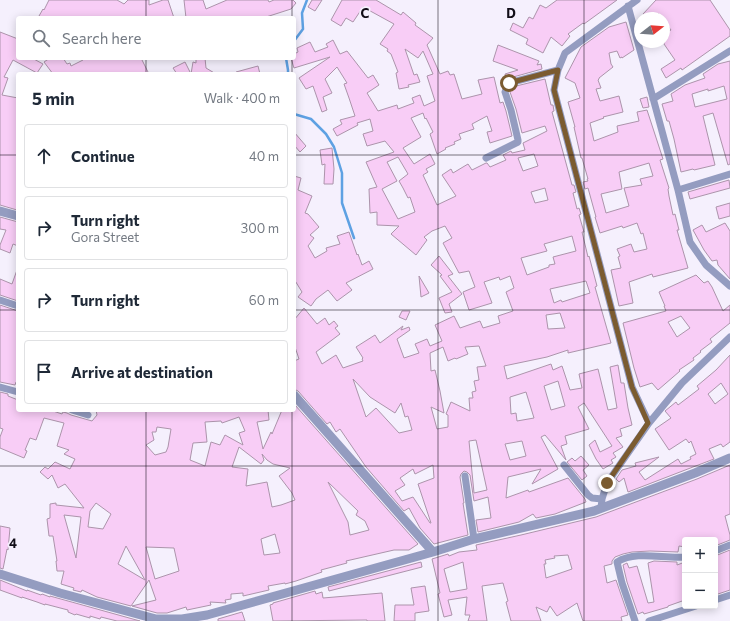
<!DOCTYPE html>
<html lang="en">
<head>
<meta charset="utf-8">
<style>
  :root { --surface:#fff; --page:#f2f2f3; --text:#1f2937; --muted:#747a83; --line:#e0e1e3 }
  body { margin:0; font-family:Commissioner,sans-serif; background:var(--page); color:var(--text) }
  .controls { position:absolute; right:12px; bottom:12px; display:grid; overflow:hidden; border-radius:4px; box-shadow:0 2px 10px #0003 }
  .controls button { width:36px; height:36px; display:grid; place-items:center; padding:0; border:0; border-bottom:1px solid var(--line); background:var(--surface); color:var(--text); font:20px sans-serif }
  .compass { position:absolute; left:634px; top:12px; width:36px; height:36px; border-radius:50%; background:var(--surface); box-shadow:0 2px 10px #0003; rotate:73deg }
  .stop { position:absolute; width:12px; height:12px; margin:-9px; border:3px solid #7b5b30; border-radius:50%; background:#fff }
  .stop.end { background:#7b5b30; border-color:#fff; box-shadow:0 1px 4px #0008 }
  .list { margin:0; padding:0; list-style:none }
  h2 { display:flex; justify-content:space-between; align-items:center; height:52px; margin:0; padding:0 16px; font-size:17px }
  h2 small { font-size:13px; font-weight:400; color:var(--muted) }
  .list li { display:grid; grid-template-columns:26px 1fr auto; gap:12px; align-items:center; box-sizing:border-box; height:64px; margin:0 8px 8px; padding:0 8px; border:1px solid var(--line); border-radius:4px }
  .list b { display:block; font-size:15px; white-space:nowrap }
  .list p { margin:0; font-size:13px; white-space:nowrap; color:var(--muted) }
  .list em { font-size:13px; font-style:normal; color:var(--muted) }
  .icon { flex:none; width:22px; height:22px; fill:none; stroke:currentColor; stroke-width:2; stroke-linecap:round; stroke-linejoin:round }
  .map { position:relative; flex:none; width:730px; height:621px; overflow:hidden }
  .search { position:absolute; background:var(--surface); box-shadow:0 2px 10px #0003; left:16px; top:16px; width:280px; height:44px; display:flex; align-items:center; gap:10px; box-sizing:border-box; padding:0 14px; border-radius:4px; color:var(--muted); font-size:15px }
  .panel { position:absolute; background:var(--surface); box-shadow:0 2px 10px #0003; left:16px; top:72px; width:280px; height:340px; border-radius:4px }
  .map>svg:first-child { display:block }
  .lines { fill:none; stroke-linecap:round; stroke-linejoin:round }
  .stream { stroke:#5ea1e3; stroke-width:2.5 }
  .building { fill:#f8cdf6; stroke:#ac94ab; fill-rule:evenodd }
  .minor { stroke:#949cc0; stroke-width:7 }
  .tertiary { stroke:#949cc0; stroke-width:9 }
  .route { stroke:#7b5b30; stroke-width:5 }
  .grid { fill:none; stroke:#110d17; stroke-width:1; stroke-opacity:0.55 }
  .grid-label { font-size:13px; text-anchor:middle; font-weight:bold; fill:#110d17; stroke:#f5f0fd; stroke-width:3.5; stroke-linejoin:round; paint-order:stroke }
</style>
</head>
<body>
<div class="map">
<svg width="730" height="621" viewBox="0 0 730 621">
  <rect width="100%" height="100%" fill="#f5f0fd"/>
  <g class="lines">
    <!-- stream -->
    <path class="stream" d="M294,41L303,29L302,13L307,0
      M286,58L288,70V74
      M294,114L311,119L326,134L334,147L342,173V203L354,238"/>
  </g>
  <!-- building -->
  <path class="building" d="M49,0H117L124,4L128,0H149V5L163,0H168L174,18H43L39,16L43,9L44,10Z
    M184,0H203L206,9L227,0H268L269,2L274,0H293L296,3L291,9L263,18H186Z
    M312,0H322L315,11L308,7Z
    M342,0H376L401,15L403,12L416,23L415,25L433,38L427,45L440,74L448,71L450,75L454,74L462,99L482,94L478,80L494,77L500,103L503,102L506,111L512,136L490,143L487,132L492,131L487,116L472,124L474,129L459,134L461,139L454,142L455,144L445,148L446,149L437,154L430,134L433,132L426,118L425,119L423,113L411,118L421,137L403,148L414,164L430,154L435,164L426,169L428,172L423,175L437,205L456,196L442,175L451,169L453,173L468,164L472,170L486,163H487L490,167L506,160L503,155L511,151L512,153L525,150L523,143L547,131L545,126L522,133L516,109L510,92L512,87L545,79L551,105H553L554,111L552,112L572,185H574L576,192L573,193L577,209L579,208L581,214L579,215L584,232H582L588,257L589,256L597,286L595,287L611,343L568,353V350L547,357L504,366L507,379L551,364L553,370L562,366L570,390L582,388L579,374L598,369L608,410L617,408L610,367L618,365L621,383H624L628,408L632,425L620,429L622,436L616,438L623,447L613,453L616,457L611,460L613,463L603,469L596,459L589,445L595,440L600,452L612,446L584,403L578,407L589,429L565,436L567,444L561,446L566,460L545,435L541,437L558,469L532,484L541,469L508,477L506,498L528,490L529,492L568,478L585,499L586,502L555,514L536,518L533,514L519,522L478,532L476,520L491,518L488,497L474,501L470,475L467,472L464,471L461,474L460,477L464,503H463L468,535L434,544L420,528L409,508L404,511L366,467L340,429L336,432L330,422L327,424L298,391L294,389V361L299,359L294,344V320L304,308L317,324L325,318L329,325L334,321L338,326L335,328L340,334L316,352L322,364L336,355L343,368L363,361L362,359L363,358L356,347L375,335L380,343L403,326L401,330L409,327L410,330L397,339L404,358L419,353L415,344L427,339L430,346L442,341L435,325L454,316L460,328L480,321L483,328L500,323L498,316L513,311L506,292L514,288L510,276L500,280L499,277L484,282L492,303L469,310L463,292L475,287L469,271L459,273L443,243L452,238L445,226L432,231L424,237L427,240L416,255L391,234L399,226L377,225V212L370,213L369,189L377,187L366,162L394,152L385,141L367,146L363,134L373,131L370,119L357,123L358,125L337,136L333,129L342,124L340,120L355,116L349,98L344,84L347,83L337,67L325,79L332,93L323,97L327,110L322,112L313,86L306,89L299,78L330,57L294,68L291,58H294V54L298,52L297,48L310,42L315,52L328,47L326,44L333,40L340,54L347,51L368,78L373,75L379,85L367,93L378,111L397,105L398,109L414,103L412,98L420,95L424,106L435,101L427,76L433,74L423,51L418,58L405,49L414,75L417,74L420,82L408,85L409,87L399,89L396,73L398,72L391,54L387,51L388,49L380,44L394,24L363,7L353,22L346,18L341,26L331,20ZM534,154L538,166L523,171L518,158ZM398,157L408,174L399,181L403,188L408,198L410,197L415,212L398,219L382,189L397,181L387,162ZM545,188L548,200L535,203L531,192ZM572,236L576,251L553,257L555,264L549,265V267L527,275L521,258L547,251L544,244ZM586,281L590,293L562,302L561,300L554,303L550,289ZM560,313L565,328L548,329L546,315ZM479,346L486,366L477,367L479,380L474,381L476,391L472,392L473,398H469L470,411L451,402L446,414L448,415V427L437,429L431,407L444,413L440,391L435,370L431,371L430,353L443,347L448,361L455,358L456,359L468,354L465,347ZM353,379L370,397L395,413L401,403L405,417L408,416L412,430L399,433L376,408L366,417ZM558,381L565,406L551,410L544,386ZM526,392L534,418L517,421L516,413L511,414L510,397ZM476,440L487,490L474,493L469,441ZM522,441L526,456L510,460L505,444ZM433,465L434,478L418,484L431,523H430L413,497L402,501L395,491L405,485L400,478L413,469L415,474Z
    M557,0H617L584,24L583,23L568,34L570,36L562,46L551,37L543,53L526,44L528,39L510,30L513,23L523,28L529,17L533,19L540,5L546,8Z
    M656,0H710L730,30V36L682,70L681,68L666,78L661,69L675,60L664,44V34L671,30L664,21V18H662L658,13L654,18H647L643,14Z
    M626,22L634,50L622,58V57L620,58L617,51L609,53L611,64L613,67L599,78V79L598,80L601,88L596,89L600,101L619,96L623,112L603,117L604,118L590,123L594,141L618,132L617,126L639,121L637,112L647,110L663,159L660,160L669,188L668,189L669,196L673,215L675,214L679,230H677L688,268L653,277L652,274L629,282L633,303L619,306L611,270L621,268L618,257L620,256L617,249L631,244L634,252L647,249L643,233L641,234L637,223L623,228L622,226L600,233L595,217H596L588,188L585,189L583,182L588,181L587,179H588L582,158H581L574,127H575L568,102L580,98L575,83L565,78L581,47L609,27ZM649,163L653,176L640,179L642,185L624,188L629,206L606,213L601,194L622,189L619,172Z
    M0,32L18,39V58H32L43,64L37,73L13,60L4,77L8,78L2,95L18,98L17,210L0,205Z
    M498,45L539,61L537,65L541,64L542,69L506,79L505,74L518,70L493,61Z
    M50,58H63L67,64L70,63L71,66L83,60L82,58H141L148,72L144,74H53L44,62Z
    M196,58H205L206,68L216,74H191L193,62L196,63Z
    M730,61V164L728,165L713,113L703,116L715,165L694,170L693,169L681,172L674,139L669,121H667L662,104L673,101L671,94L685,85L705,78L703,74L718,64ZM724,86L727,99L695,107L692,94L708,89V91Z
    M185,62L191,74H177L173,68Z
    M258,66L260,74H236V72Z
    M647,97L649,107L643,108L640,99Z
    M294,132L306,146L300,152L294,145Z
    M332,148L334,169L333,184H324L325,164L322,165L320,150Z
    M294,176L301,178L298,190L312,196L305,213L308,214L319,227L310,235L314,238L308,246L315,258L327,251L326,248L340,244L337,236L349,232L357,255L358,254L362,265L369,261L373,269L346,283L352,290L337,301L328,290L316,299L311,306L298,297L302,292L294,279Z
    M729,180L730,188L690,199L688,192Z
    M730,203V216L719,219L716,207Z
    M0,217L18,222V246L13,244L10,253L0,249V245L6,230L0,229Z
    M725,223L730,231V279L718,265L717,260L712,261L704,250L693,230L702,225L706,232Z
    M439,256L453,274L448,276L462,294L449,304L452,312L445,313L439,298L452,292L440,276L442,275L431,265Z
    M17,270H18V301L0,295V279L12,284Z
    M696,275L704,283L708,281L712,287L723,311L730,305V323L710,339L712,342L700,351L701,352L693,358L694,360L679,370L680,371L658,390L652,383L640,387L634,368L623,323L666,311L664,306H665L659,292ZM681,316L690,328L677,337L668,322Z
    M419,276L429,293L421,297Z
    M0,305L18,311V384L16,382L15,385L0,382Z
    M402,311H410L406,320L399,317Z
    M730,355V442L723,447L721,444L709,449L714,459L693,467L628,492L624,478L619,482L616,479L622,470L636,466L635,463L659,457L639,472L645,480L678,459L681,464L691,459L690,457L696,454L691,441L689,443L686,439L669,450L655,429L671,418L665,411L676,402L678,405L699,389L697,386L716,370ZM721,383L728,394L715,404L708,394Z
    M0,392L8,394V396L18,400V410H50L62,414L63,412L67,413L71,415L92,421L97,415L96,410H268L269,420L257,422L263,449L271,432L272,434L282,410H294V407L295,405L418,544L409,550H394L346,561L347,563L321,570L322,572L296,581L285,584V583L268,586L269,590L243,596V593L231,594V599L225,600L226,603L210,602L211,605L187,610L186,607L167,613H157L132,606L156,600L149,580L131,606L97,597L82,590L81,592L73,590L74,588L61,584L64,571H57L56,561H57L53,536H49L47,519L50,518V504L56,503V505L84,508L65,484L58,488L52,475L48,479L40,472L45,467L48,469L55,462L70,469L75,459L64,454L69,450L57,446L64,423L44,418L36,440L30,438L25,450L27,451L24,458L0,448V437L3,429L0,428ZM239,417L245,431L239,433L243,445L225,435L220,445L211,442L205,466L190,460L193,443L207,442L205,422L221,421L222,423ZM157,427L171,429L168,447L166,452L155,455L146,445L154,440L152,432H156ZM239,447L261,464L264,460L262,454L267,460L273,464L290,468L279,476L292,493L295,500L281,505L272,507L267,482L246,486L248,469L232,467ZM328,482L358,511L356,515L365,521L369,530L350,535L348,522ZM96,503L111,514L103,529L88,527L90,511ZM64,515L81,517L76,558ZM275,534L280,553L264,555L261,539ZM126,546L145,580L118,564ZM146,547L174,548L179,571L155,579Z
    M581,456L589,465L583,470L587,476L582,480L567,462L572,458L575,461Z
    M730,465V514L725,516L730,535V540L715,546V540L685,539V547L679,546L678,552L650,551L632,552L623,554L615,557L612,561V564L604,566L607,583L616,580L628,615L621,617L622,621H583L577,603L557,616L550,606L547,612L536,607L541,621H511L506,602L508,601L503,583L482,586L487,621H468L470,615H465L467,597L448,600L452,615L444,617L438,594L440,593L432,559L448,554L449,556L459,552L477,550L476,545L521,535L596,517L697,479ZM568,555L572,569L546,578L544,564H546L545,560L555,558L554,556ZM463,562L467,589L450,592L444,569Z
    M0,526L10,528L8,550L7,549L3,569L0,568Z
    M730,550V590L715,595V556Z
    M654,561L677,562V565L685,562V600L668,606V607L644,614L643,612L638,614L627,582L623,565L627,563L629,568L637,566L648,603L654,602L648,563Z
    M421,562L422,567L329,591L328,587Z
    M0,580L27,591V590L41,595L42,594L50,597V596L140,621H117L101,617L100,619L90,616V618L76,614L75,615L68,612V610L45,604V605L37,602L22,597V598L0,590Z
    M425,586L429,611L415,613V621H394L395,605H414L411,588Z
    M315,591L316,594L322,592L323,598L382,593L385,621H367V620L273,621L270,605L273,604V603Z
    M242,612L245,621H218V619Z"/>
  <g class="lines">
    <!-- minor -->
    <path class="minor" d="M637,0L565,53L558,70L554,90L632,387L649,423
      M628,6L678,190L690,242L706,265L730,286
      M653,99L730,51
      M486,158L518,142V140L511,110L505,92L507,87L509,83L558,70
      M678,190L730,174
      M0,300L18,306
      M0,387L18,392
      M72,410L88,415
      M564,465L588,495L592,498L602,499
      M465,476L474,539
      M601,508L602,499L607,483L649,423L682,383L730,337
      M715,551L730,545
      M715,600L730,595
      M635,621L622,583L617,562C637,550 663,559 685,557
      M649,621L696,606"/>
    <!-- tertiary -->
    <path class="tertiary" d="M0,211L18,216
      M294,395L433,552
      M0,574L60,593L156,619H182L207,615L433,552L474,539L594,511L695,473L730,458"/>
  </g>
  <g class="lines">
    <!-- route -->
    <path class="route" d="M509,83L558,70L554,90L632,387L648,423L607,483"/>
  </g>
  <!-- grid -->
  <path class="grid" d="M146,0V18M292,0V18M438,0V621M584,0V621M146,58V74M292,58V74M0,155H18M294,155H730M0,310H18M294,310H730M146,410V621M292,410V621M0,466H730"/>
  <g class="grid-label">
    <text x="365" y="18">C</text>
    <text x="511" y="18">D</text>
    <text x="13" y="548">4</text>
  </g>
</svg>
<div class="controls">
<button>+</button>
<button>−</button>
</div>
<svg class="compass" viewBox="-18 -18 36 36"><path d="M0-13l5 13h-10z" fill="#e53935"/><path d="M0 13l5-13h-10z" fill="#747a83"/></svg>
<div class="stop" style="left:509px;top:83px"></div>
<div class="stop end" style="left:607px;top:483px"></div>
<div class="search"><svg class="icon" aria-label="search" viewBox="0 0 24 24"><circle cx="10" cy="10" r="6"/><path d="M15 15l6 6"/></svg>Search here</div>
<section class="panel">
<h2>5 min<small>Walk · 400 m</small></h2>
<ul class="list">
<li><svg class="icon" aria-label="ahead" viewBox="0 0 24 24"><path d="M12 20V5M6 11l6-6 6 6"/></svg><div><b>Continue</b></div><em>40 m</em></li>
<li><svg class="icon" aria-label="right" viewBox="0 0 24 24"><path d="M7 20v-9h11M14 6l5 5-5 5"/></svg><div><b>Turn right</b><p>Gora Street</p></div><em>300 m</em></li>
<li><svg class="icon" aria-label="right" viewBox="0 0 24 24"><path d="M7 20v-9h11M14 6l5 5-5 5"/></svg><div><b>Turn right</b></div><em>60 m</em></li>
<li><svg class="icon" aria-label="arrive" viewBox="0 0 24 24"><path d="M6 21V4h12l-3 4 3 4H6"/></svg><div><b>Arrive at destination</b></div></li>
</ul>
</section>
</div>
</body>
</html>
